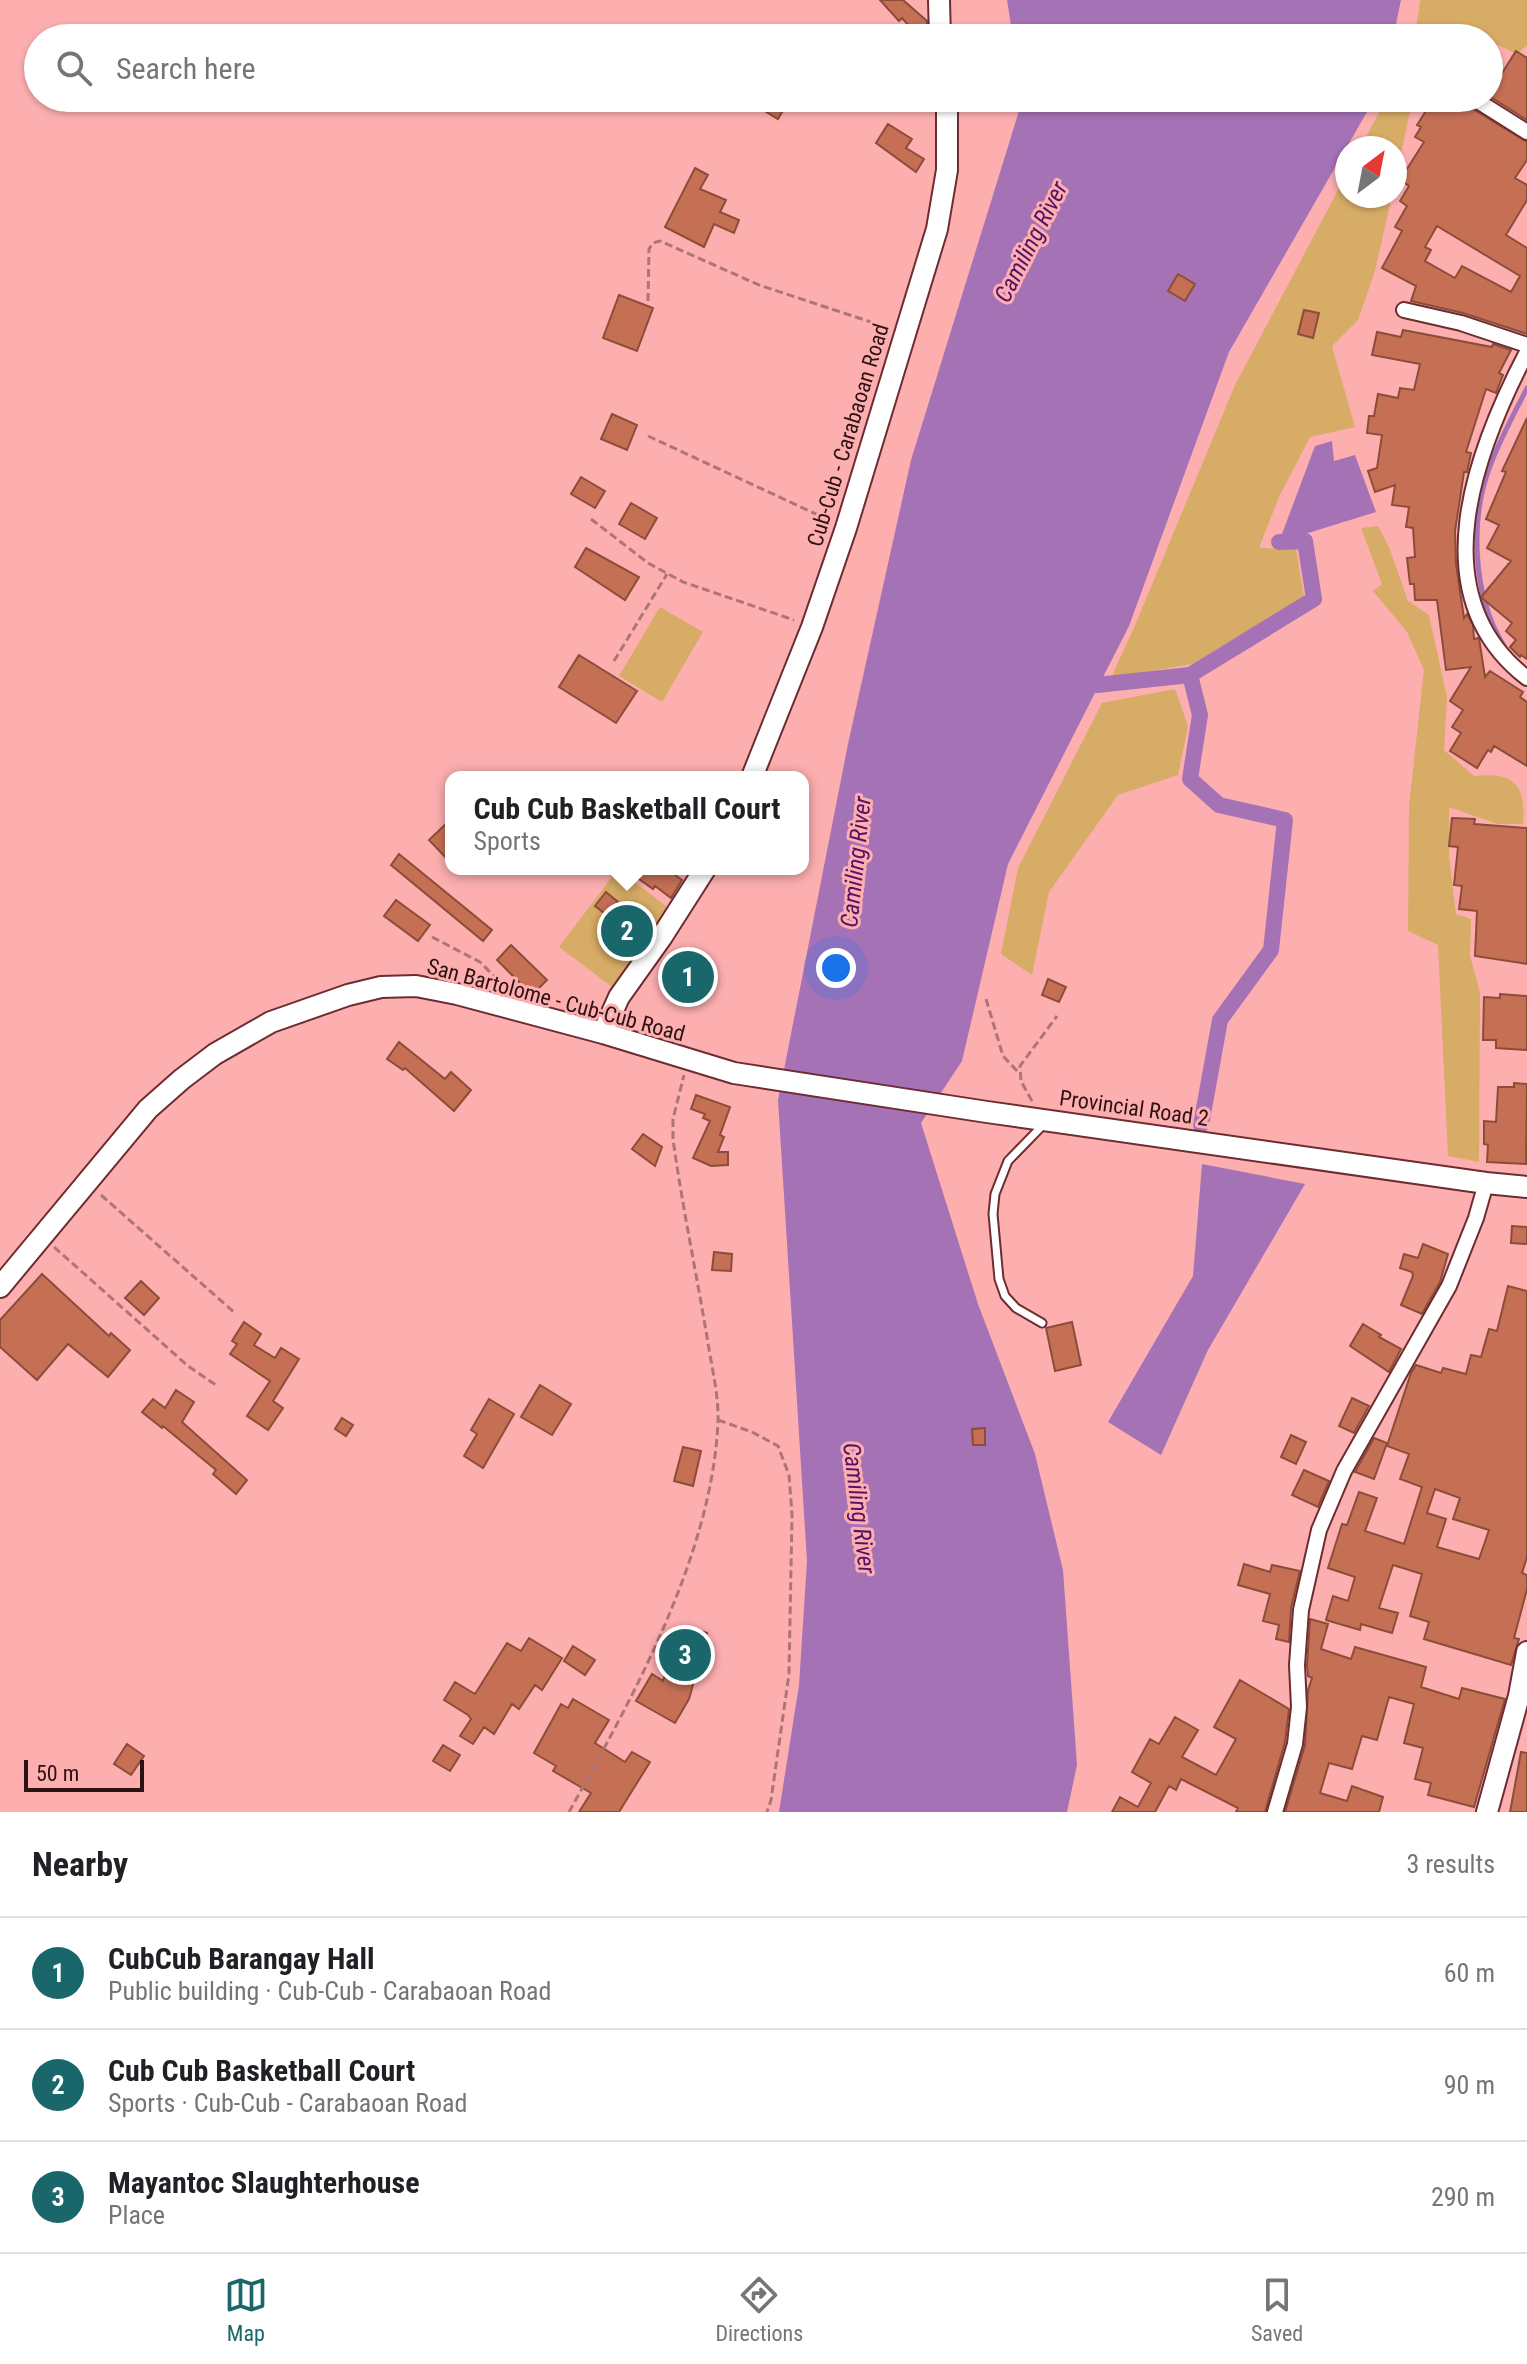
<!DOCTYPE html>
<html lang="en">
<head>
<meta charset="utf-8">
<style>
  :root { --surface:#fff; --page:#f6f6f6; --text:#202124; --muted:#757577; --line:#e0e0e0; --accent:#19676a }
  body { margin:0; font-family:"Roboto Condensed",sans-serif; background:var(--page); color:var(--text) }
  .compass { position:absolute; left:1335px; top:136px; width:72px; height:72px; border-radius:50%; background:var(--surface); box-shadow:0 2px 6px #0004; rotate:32deg }
  .scale { position:absolute; left:24px; bottom:20px; width:120px; box-sizing:border-box; padding-left:8px; border:4px solid #2d1113; border-top:0; font-size:22px; line-height:28px; white-space:nowrap; color:#2d1113; -webkit-text-stroke:6px #fdafb0; paint-order:stroke }
  .you { position:absolute; left:836px; top:968px; width:28px; height:28px; margin:-20px; border:6px solid #fff; border-radius:50%; background:#1a73e8; box-shadow:0 0 0 12px #1a73e833 }
  .badge { display:grid; place-items:center; width:52px; height:52px; border-radius:50%; background:var(--accent); color:#fff; font-size:26px; font-weight:700 }
  .pin { position:absolute; translate:-50% -50%; border:4px solid #fff; box-shadow:0 2px 8px #0006 }
  .popup { position:absolute; left:445px; top:771px; width:364px; height:104px; box-sizing:border-box; display:grid; place-content:center; border-radius:16px; background:var(--surface); filter:drop-shadow(0 2px 6px #0005); font-size:26px; white-space:nowrap; color:var(--muted) }
  .popup b { font-size:30px; color:var(--text) }
  .popup::after { content:''; position:absolute; left:50%; top:100%; margin-left:-16px; border:16px solid transparent; border-top-color:var(--surface) }
  .list { margin:0; padding:0; list-style:none }
  h2 { display:flex; justify-content:space-between; align-items:center; height:104px; margin:0; padding:0 32px; font-size:34px }
  h2 small { font-size:26px; font-weight:400; color:var(--muted) }
  .list li { display:grid; grid-template-columns:52px 1fr auto; gap:24px; align-items:center; box-sizing:border-box; height:112px; padding:0 32px; border-top:2px solid var(--line) }
  .list b { display:block; font-size:30px; white-space:nowrap }
  .list p { margin:0; font-size:26px; white-space:nowrap; color:var(--muted) }
  .list em { font-size:26px; font-style:normal; color:var(--muted) }
  .icon { flex:none; width:44px; height:44px; fill:none; stroke:currentColor; stroke-width:2; stroke-linecap:round; stroke-linejoin:round }
  .map { position:relative; flex:none; width:1527px; height:1812px; overflow:hidden }
  .search { position:absolute; background:var(--surface); box-shadow:0 2px 6px #0004; left:24px; right:24px; top:24px; height:88px; display:flex; align-items:center; gap:20px; box-sizing:border-box; padding:0 28px; border-radius:44px; color:var(--muted); font-size:30px }
  .sheet { height:440px; background:var(--surface) }
  nav { display:flex; justify-content:space-around; align-items:center; box-sizing:border-box; height:112px; border-top:2px solid var(--line); background:var(--surface); font-size:22px; color:var(--muted) }
  nav a { display:grid; justify-items:center; gap:4px }
  nav .on { color:var(--accent) }
  .map>svg:first-child { display:block }
  .green { fill:#d7ac66 }
  .water { fill:#a672b6 }
  .lines { fill:none; stroke-linecap:round; stroke-linejoin:round }
  .stream { stroke:#a672b6; stroke-width:5 }
  .canal { stroke:#a672b6; stroke-width:16 }
  .building { fill:#c57055; stroke:#8c4d38; stroke-width:2; fill-rule:evenodd }
  .lane-casing { stroke:#6d2c31; stroke-width:11 }
  .street-casing { stroke:#6d2c31; stroke-width:18 }
  .secondary-casing { stroke:#6d2c31; stroke-width:24 }
  .path { stroke:#af7475; stroke-width:3; stroke-dasharray:8 4; stroke-linecap:butt }
  .lane { stroke:#fff; stroke-width:7 }
  .street { stroke:#fff; stroke-width:14 }
  .secondary { stroke:#fff; stroke-width:20 }
  .labels { text-anchor:middle; dominant-baseline:central; stroke-width:6; stroke-linejoin:round; paint-order:stroke }
  .street-label { font-size:22px; fill:#2d1113; stroke:#fdafb0 }
  .water-label { font-size:24px; font-style:italic; fill:#516; stroke:#fdafb0 }
</style>
</head>
<body>
<div class="map">
<svg width="1527" height="1812" viewBox="0 0 1527 1812">
  <rect width="100%" height="100%" fill="#fdafb0"/>
  <!-- green -->
  <path class="green" d="M1420,0H1527V45L1517,54L1489,41V38H1482L1459,28L1452,38H1415Z
    M1387,98H1413L1395,181V148H1360Z
    M1347,173V196H1392L1375,271L1358,320L1332,346L1355,427L1310,437L1279,497L1259,548L1296,549L1304,596L1192,664L1111,678L1136,623L1235,385Z
    M1378,526L1389,547L1408,601L1429,615L1447,697L1444,750L1474,776C1511,772 1527,782 1523,824H1497L1449,807V856L1456,914L1471,919L1470,956L1480,992L1479,1162L1448,1156L1438,945L1408,931L1409,806L1424,670L1407,632L1373,591L1382,584L1361,528Z
    M660,607L703,632L662,702L619,676Z
    M1175,689L1188,726L1178,775L1118,795L1049,892L1032,975L1001,954L1018,868L1102,703Z
    M618,869L675,913L616,990L559,947Z"/>
  <!-- water -->
  <path class="water" d="M1007,0H1401L1393,38H1013Z
    M1023,98H1375L1229,352L1129,626L1008,864L962,1061L921,1123L978,1304L1035,1454L1063,1570L1077,1765L1067,1812H779L799,1685L807,1561L778,1100L848,744L911,460Z
    M1332,441L1334,461L1355,455L1376,512L1279,542L1315,446Z
    M1202,1164L1305,1184L1208,1350L1161,1455L1108,1422L1193,1276Z"/>
  <g class="lines">
    <!-- stream -->
    <path class="stream" d="M1504,646C1472,595 1469,516 1492,461C1502,436 1515,412 1527,388"/>
    <!-- canal -->
    <path class="canal" d="M1190,675L1314,599L1305,541L1279,542
      M1097,685L1190,675L1200,715L1190,779L1219,805L1285,820L1271,950L1220,1020L1201,1125"/>
  </g>
  <!-- building -->
  <path class="building" d="M880,0H903L927,21V30L919,37L902,18L899,21Z
    M1516,51L1527,58V120L1489,96V72L1499,78Z
    M743,98H790L778,119Z
    M1434,98H1463L1468,106L1527,142V160L1515,178L1527,185V200L1506,235L1527,248V334L1463,313L1411,301L1416,286L1382,268L1402,231L1395,227L1407,206L1400,201L1409,186L1400,180L1424,142L1415,137L1421,127L1417,125ZM1437,226L1520,276L1511,292L1462,266L1455,278L1425,261L1431,250L1425,247Z
    M888,124L912,139L906,148L924,159L916,172L876,143Z
    M695,168L708,175L700,189L726,200L720,212L739,220L734,233L714,224L704,247L665,227Z
    M1178,274L1195,284L1185,301L1168,291Z
    M619,295L653,308L637,351L603,338Z
    M1304,310L1319,313L1313,338L1298,334Z
    M1403,330L1492,347L1493,344L1511,350L1499,373L1503,375L1496,393L1486,389L1466,452L1471,453L1467,472H1464L1455,531L1456,564L1464,618L1467,614L1473,625L1474,639L1479,638L1485,677L1490,671L1523,692L1520,697L1527,702V766L1494,746L1491,752L1488,750L1477,768L1450,751L1461,733L1452,727L1463,710L1450,701L1471,667L1446,670L1437,600H1415L1414,584H1410L1407,558L1415,557L1413,528L1406,527L1409,507L1392,505L1395,485L1375,492L1368,471L1377,468L1382,435L1367,433L1369,416H1374L1378,394L1398,398L1400,388L1414,390L1420,364L1372,355L1377,332L1401,337Z
    M612,414L637,425L627,450L601,439Z
    M1527,418V659L1521,655L1520,657L1510,647L1516,640L1506,631L1512,623L1483,599L1482,596L1511,561L1487,548L1499,525L1486,519L1506,472L1502,471Z
    M581,477L605,491L595,508L571,494Z
    M631,503L657,518L645,539L619,524Z
    M586,548L639,577L625,600L575,567Z
    M579,655L637,691L616,723L559,687Z
    M1452,818L1475,819L1474,824L1527,828V964L1475,956L1477,911L1459,909L1462,886L1454,885L1458,847L1449,846Z
    M451,819V863L429,840Z
    M399,854L492,930L483,941L391,865Z
    M625,869H667L682,880L671,898L655,886L653,889Z
    M606,892L618,902L608,916L595,906Z
    M396,900L430,925L418,941L384,916Z
    M511,945L547,980L532,995L497,960Z
    M682,953L712,972L695,1000L665,981Z
    M1048,979L1066,987L1059,1002L1042,995Z
    M1500,994L1527,996V1050L1496,1048V1040H1483L1484,997L1500,998Z
    M399,1042L445,1079L451,1072L471,1090L454,1111L405,1068L403,1070L387,1059Z
    M1514,1083L1527,1084L1526,1164L1487,1162L1488,1145L1484,1144V1121L1496,1122L1498,1087H1514Z
    M696,1095L730,1107L720,1135L724,1137L718,1152H728V1165L711,1166L693,1158L710,1121L703,1118L705,1114L691,1109Z
    M643,1134L662,1147L655,1166L632,1149Z
    M1512,1226L1527,1227V1244L1511,1243Z
    M1423,1244L1448,1254L1440,1282L1422,1314L1401,1305L1413,1276L1412,1272L1400,1268L1404,1254L1418,1258Z
    M714,1252L732,1254L731,1271L712,1270Z
    M42,1274L109,1336L111,1333L130,1350L108,1377L68,1344L37,1380L0,1347V1320Z
    M141,1281L159,1298L144,1315L125,1298Z
    M1508,1286L1527,1291V1557L1522,1573L1527,1575V1589L1514,1638L1519,1639L1511,1665L1424,1639L1429,1622L1410,1616L1422,1574L1393,1565L1379,1608L1398,1613L1392,1633L1361,1624L1360,1630L1326,1620L1333,1596L1348,1601L1355,1577L1328,1568L1342,1524L1347,1525L1359,1492L1377,1498L1365,1531L1404,1544L1422,1487L1400,1479L1409,1454L1387,1446L1411,1373L1416,1365L1441,1373L1443,1368L1466,1374L1471,1355L1481,1357L1489,1329L1497,1331ZM1435,1489L1460,1498L1453,1519L1489,1530L1479,1559L1437,1547L1446,1519L1427,1513Z
    M244,1322L261,1334L254,1345L275,1358L281,1348L299,1359L273,1401L283,1408L268,1430L247,1416L270,1381L230,1354L237,1344L232,1341Z
    M1072,1322L1081,1365L1055,1371L1046,1328Z
    M1363,1324L1381,1335L1379,1337L1401,1349L1389,1372L1350,1346Z
    M540,1385L571,1404L552,1435L521,1417Z
    M176,1390L194,1402L182,1422L247,1480L236,1494L213,1474L216,1470L163,1426L162,1428L142,1412L153,1399L165,1408Z
    M1352,1398L1369,1406L1354,1433L1339,1426Z
    M489,1399L514,1414L483,1468L464,1456L477,1434L471,1430Z
    M342,1418L353,1425L346,1436L335,1429Z
    M985,1428V1445H973L972,1429Z
    M1291,1435L1306,1442L1296,1464L1281,1457Z
    M1374,1438L1387,1443L1374,1479L1355,1472Z
    M683,1447L701,1451L693,1486L674,1481Z
    M1304,1470L1329,1481L1318,1507L1292,1495Z
    M1244,1564L1270,1572L1272,1565L1300,1571L1291,1608L1289,1642L1276,1639L1279,1625L1263,1621L1270,1594L1238,1585Z
    M1310,1619L1328,1624L1321,1649L1351,1659L1355,1647L1426,1667L1421,1687L1459,1699L1462,1688L1505,1699L1474,1807L1428,1795L1431,1783L1415,1779L1423,1748L1404,1743L1414,1704L1389,1697L1377,1740L1362,1736L1352,1769L1329,1763L1320,1793L1347,1801L1352,1786L1383,1797L1379,1812H1285L1305,1745L1308,1690L1312,1678L1308,1676L1307,1665Z
    M691,1628L707,1633L689,1699L675,1723L636,1701L652,1674L663,1681L675,1638L687,1642Z
    M529,1638L562,1658L542,1690L535,1685L519,1709L512,1704L494,1734L484,1727L473,1744L460,1736L471,1719L468,1715L444,1700L455,1682L475,1694L507,1643L521,1651Z
    M573,1646L595,1660L585,1675L564,1661Z
    M1240,1680L1289,1709L1285,1742L1265,1812H1236L1238,1808L1181,1779L1176,1790L1169,1786L1155,1812H1112L1120,1797L1138,1807L1151,1783L1132,1772L1150,1739L1159,1744L1175,1717L1198,1730L1182,1757L1216,1775L1236,1739L1214,1727Z
    M573,1699L609,1720L595,1743L625,1762L632,1752L650,1762L619,1812H579L591,1793L553,1771L556,1766L534,1753L561,1704L568,1708Z
    M127,1744L144,1756L131,1775L114,1764Z
    M443,1745L460,1755L450,1771L433,1761Z
    M1521,1752L1527,1753V1812H1510Z"/>
  <g class="lines">
    <!-- lane casing -->
    <g class="lane-casing">
      <path id="lane" d="M1042,1323L1016,1308L1005,1296L999,1279L993,1214L995,1194L1008,1161L1045,1123"/>
    </g>
    <!-- street casing -->
    <g class="street-casing">
      <path id="street" d="M1473,98L1527,132
        M1404,310L1461,323L1527,345
        M1527,352C1476,450 1419,595 1527,678
        M1275,1812L1295,1744L1299,1707L1297,1665L1301,1610L1319,1530L1344,1471L1449,1286L1476,1218L1486,1183"/>
    </g>
    <!-- secondary casing -->
    <g class="secondary-casing">
      <path id="secondary" d="M939,0L940,38
        M752,777L812,627L846,528L937,229L947,170V98
        M603,1033L619,997L661,938L705,869
        M0,1287L148,1109L182,1079L215,1054L271,1022L348,995L381,987L416,986L457,994L603,1033L734,1073L987,1112L1486,1183L1527,1187
        M1487,1812L1519,1696L1527,1652"/>
    </g>
    <!-- path -->
    <path class="path" d="M648,301L649,249L653,243L660,241L759,285L889,328
      M648,436L831,521
      M591,519L648,563L683,582L794,620
      M614,661L667,574
      M432,937L480,962L507,989
      M986,999L1003,1056L1019,1073
      M1032,1101L1021,1081L1020,1066L1057,1016
      M101,1195L235,1313
      M54,1247L188,1366L216,1385
      M718,1420L752,1432L778,1446L789,1475L792,1515L789,1674L771,1800L767,1812
      M569,1812C633,1697 712,1555 718,1422C719,1395 711,1364 707,1337C696,1271 682,1205 673,1139V1119L684,1075"/>
    <!-- lane -->
    <use href="#lane" class="lane"/>
    <!-- street -->
    <use href="#street" class="street"/>
    <!-- secondary -->
    <use href="#secondary" class="secondary"/>
  </g>
  <g class="labels">
    <!-- street labels -->
    <g class="street-label">
      <text transform="translate(848 435) rotate(-73)">Cub-Cub - Carabaoan Road</text>
      <text transform="translate(556 1000) rotate(15)">San Bartolome - Cub-Cub Road</text>
      <text transform="translate(1134 1108) rotate(8)">Provincial Road 2</text>
    </g>
    <!-- water labels -->
    <g class="water-label">
      <text transform="translate(1031 242) rotate(-63)">Camiling River</text>
      <text transform="translate(856 862) rotate(-84)">Camiling River</text>
      <text transform="translate(859 1508) rotate(83)">Camiling River</text>
    </g>
  </g>
</svg>
<svg class="compass" viewBox="-18 -18 36 36"><path d="M0-13l5 13h-10z" fill="#e53935"/><path d="M0 13l5-13h-10z" fill="#757577"/></svg>
<div class="scale">50 m</div>
<div class="you"></div>
<div class="pin badge" style="left:688px;top:977px">1</div>
<div class="pin badge" style="left:627px;top:931px">2</div>
<div class="popup"><b>Cub Cub Basketball Court</b>Sports</div>
<div class="pin badge" style="left:685px;top:1655px">3</div>
<div class="search"><svg class="icon" aria-label="search" viewBox="0 0 24 24"><circle cx="10" cy="10" r="6"/><path d="M15 15l6 6"/></svg>Search here</div>
</div>
<section class="sheet">
<h2>Nearby<small>3 results</small></h2>
<ul class="list">
<li><span class="badge">1</span><div><b>CubCub Barangay Hall</b><p>Public building · Cub-Cub - Carabaoan Road</p></div><em>60 m</em></li>
<li><span class="badge">2</span><div><b>Cub Cub Basketball Court</b><p>Sports · Cub-Cub - Carabaoan Road</p></div><em>90 m</em></li>
<li><span class="badge">3</span><div><b>Mayantoc Slaughterhouse</b><p>Place</p></div><em>290 m</em></li>
</ul>
</section>
<nav>
<a class="on"><svg class="icon" aria-label="map" viewBox="0 0 24 24"><path d="M3 6l6-2 6 2 6-2v14l-6 2-6-2-6 2zM9 4v14M15 6v14"/></svg>Map</a>
<a><svg class="icon" aria-label="directions" viewBox="0 0 24 24"><path d="M12 3l9 9-9 9-9-9zM9 14v-3h6M13 9l2 2-2 2"/></svg>Directions</a>
<a><svg class="icon" aria-label="saved" viewBox="0 0 24 24"><path d="M7 4h10v16l-5-4-5 4z"/></svg>Saved</a>
</nav>
</body>
</html>
